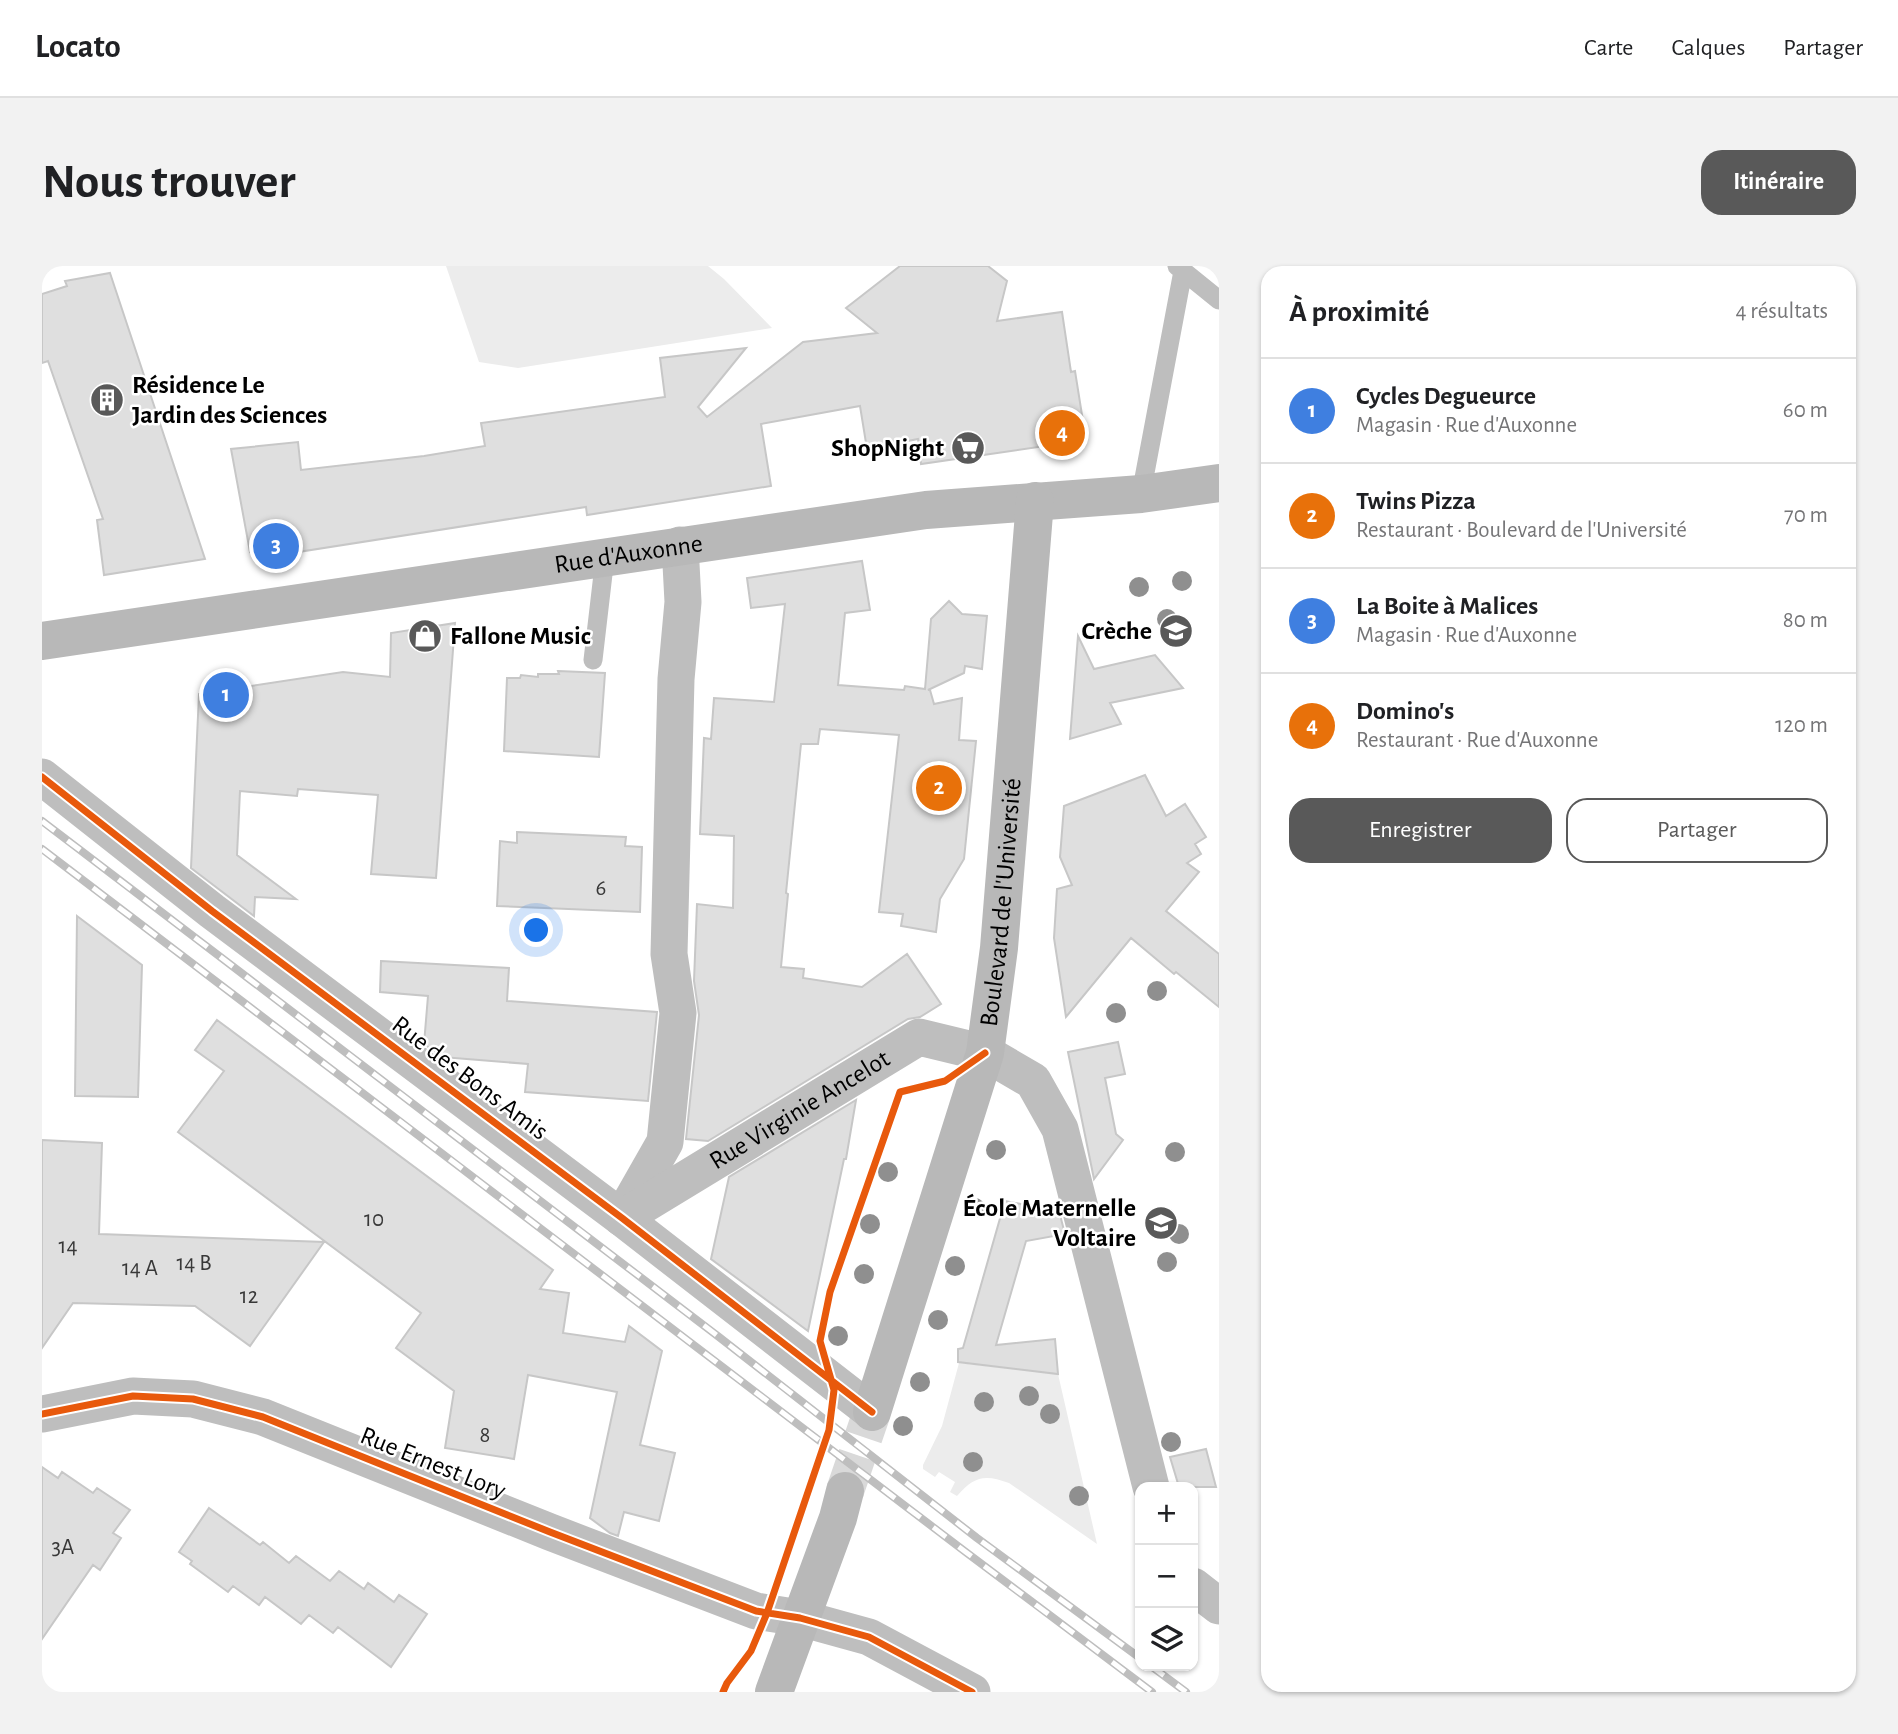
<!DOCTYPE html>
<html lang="fr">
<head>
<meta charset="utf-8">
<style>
  :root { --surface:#fff; --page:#f2f2f2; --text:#202124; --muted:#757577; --line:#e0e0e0; --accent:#595959 }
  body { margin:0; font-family:"Alegreya Sans",sans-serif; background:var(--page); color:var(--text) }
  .controls { position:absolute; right:21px; bottom:21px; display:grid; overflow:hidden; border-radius:14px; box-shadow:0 2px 5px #0004 }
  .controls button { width:63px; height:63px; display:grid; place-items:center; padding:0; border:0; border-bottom:2px solid var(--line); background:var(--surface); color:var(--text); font:35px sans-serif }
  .you { position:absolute; left:495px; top:665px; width:24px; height:24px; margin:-18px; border:5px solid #fff; border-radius:50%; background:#1a73e8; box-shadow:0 0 0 10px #1a73e833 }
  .badge { display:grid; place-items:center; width:46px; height:46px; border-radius:50%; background:var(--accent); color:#fff; font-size:23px; font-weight:700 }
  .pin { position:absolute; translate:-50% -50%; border:4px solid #fff; box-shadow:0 2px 7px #0006 }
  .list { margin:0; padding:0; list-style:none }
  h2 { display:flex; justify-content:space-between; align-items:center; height:91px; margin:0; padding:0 28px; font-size:30px }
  h2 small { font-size:23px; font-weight:400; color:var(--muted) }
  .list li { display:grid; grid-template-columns:46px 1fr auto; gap:21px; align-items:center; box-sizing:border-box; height:105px; padding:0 28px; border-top:2px solid var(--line) }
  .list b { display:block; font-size:26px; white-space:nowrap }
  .list p { margin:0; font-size:23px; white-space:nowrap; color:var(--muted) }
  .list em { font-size:23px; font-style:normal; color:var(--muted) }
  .actions { display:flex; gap:14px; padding:21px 28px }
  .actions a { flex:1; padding:16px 0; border:2px solid var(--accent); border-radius:21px; text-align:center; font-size:24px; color:var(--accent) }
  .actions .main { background:var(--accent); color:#fff }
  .icon { flex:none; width:38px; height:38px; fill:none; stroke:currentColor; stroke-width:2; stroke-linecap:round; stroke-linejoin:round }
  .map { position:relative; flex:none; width:1177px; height:1426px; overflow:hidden; border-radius:21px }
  header { display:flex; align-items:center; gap:42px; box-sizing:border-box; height:98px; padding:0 35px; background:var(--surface); border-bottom:2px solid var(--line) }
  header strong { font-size:33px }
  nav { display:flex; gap:38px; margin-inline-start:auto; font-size:24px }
  .intro { display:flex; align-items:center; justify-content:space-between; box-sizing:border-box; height:168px; padding:0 42px }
  h1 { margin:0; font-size:49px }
  .button { padding:18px 32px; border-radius:21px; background:var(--accent); color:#fff; font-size:24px; font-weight:700 }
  main { display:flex; gap:42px; padding:0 42px }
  aside { flex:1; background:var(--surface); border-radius:21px; box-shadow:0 2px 5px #0004 }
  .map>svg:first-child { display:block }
  .green { fill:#ececec }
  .building { fill:#dfdfdf; stroke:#c7c7c7; stroke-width:2 }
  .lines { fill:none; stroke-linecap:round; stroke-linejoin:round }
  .secondary-tunnel { stroke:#d9d9d9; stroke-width:38; stroke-dasharray:38 19; stroke-linecap:butt }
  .lane { stroke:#bebebe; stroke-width:19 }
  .street { stroke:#bebebe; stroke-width:37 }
  .secondary { stroke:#b8b8b8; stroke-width:38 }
  .rail-casing { stroke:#bebebe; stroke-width:8 }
  .rail { stroke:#fff; stroke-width:5; stroke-dasharray:16; stroke-linecap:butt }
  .cycleway-casing { stroke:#fff; stroke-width:11 }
  .cycleway { stroke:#e8590c; stroke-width:7 }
  .tree { fill:#8f8f8f }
  .labels { text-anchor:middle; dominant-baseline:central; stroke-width:5; stroke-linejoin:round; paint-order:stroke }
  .number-label { font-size:23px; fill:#383838 }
  .poi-label { font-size:26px; font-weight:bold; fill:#000; stroke:#fff; text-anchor:end }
  .street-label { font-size:26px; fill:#000; stroke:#fff }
</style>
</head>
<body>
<header>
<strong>Locato</strong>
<nav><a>Carte</a><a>Calques</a><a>Partager</a></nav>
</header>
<div class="intro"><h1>Nous trouver</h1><a class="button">Itinéraire</a></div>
<main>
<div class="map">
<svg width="1177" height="1426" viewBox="0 0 1177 1426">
  <rect width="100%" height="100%" fill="#fff"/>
  <!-- green -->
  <path class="green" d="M404,0H666L682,13L730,62L476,102L437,96Z
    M917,1097L1016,1108L1055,1278L967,1217C943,1208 932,1210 915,1230L908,1226L913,1216L897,1206L893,1211L881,1203V1199L900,1160Z"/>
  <!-- building -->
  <path class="building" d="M858,0H946L965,15L955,55L1020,46L1029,106L1033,105L1044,174L879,198L876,173L825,183L818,140L719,158L729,220L545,249L544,241L224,291L223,283L208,286L189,183L256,176L259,204L382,190L443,180L439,157L623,131L618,92L704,82L656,141L665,151L761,76L835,67L804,42Z
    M68,7L163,293L62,309L55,254L61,253L6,95L0,97V28L25,20L23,15Z
    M820,295L828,344L803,347L796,419L862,424L863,420L883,423L889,353L907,335L920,348L945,350L940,403L923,400L922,407L886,424H888L892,438L920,432L917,474L934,475L922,593L898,633L894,666L859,660L861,648L837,646L857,469L778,463L776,478H759L744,627L746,628L739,701L762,703L761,712L820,721L865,688L899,738L878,751L866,753L666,875L644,873L657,749L652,715L655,638L691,642L692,570L658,568L662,472L669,473L672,432L732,436L743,338L709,342L705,312Z
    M413,357L394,612L329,608L336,529L256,523L255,530L198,525L195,589L254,633L213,631L212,650L149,602L157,428L301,406L348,411L349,367Z
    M1036,370L1052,403L1113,389L1141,422L1068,437L1079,458L1028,473Z
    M516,405L563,407L557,491L462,485L465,412H478L479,409L496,411V408H517Z
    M1103,509L1124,550L1143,538L1164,571L1153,578L1159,588L1145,597L1157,606L1124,645L1177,688V741L1134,706L1132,708L1089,672L1024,751L1012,672L1015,623L1030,619L1018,591L1022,540Z
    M475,566L584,571L583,580L600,581L598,646L455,640L458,575L475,577Z
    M35,650L100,699L96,831L33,830Z
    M339,695L467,702L465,735L615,746L606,835L483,826L486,798L400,791L393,786L394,783H389L382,778L386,730L338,726Z
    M175,754L511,1004L498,1023L527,1027L521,1067L583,1076L587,1060L620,1085L598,1179L633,1187L617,1255L582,1246L576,1270L568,1267L548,1252L575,1126L486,1109L472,1193L403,1182L412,1125L354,1082L379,1047L136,866L182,805L153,784Z
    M1076,776L1083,808L1063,812L1074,868L1081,874L1052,913L1026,786Z
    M814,834L804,893H802L766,1065L669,993L687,911Z
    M0,874L60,877L57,968L282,976L208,1080L153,1040L31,1037L0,1082Z
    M963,935L1017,945L1023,968L984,975L954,1079L1013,1073L1016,1108L916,1096V1083L921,1082Z
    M1164,1183L1174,1221H1137L1128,1191Z
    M0,1201L16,1212L20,1206L51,1227L55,1222L88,1244L71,1267L79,1272L58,1304L51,1299L0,1373Z
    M167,1242L218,1279L221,1276L247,1297L254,1290L288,1315L297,1305L322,1323L326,1317L352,1336L357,1329L385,1348L349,1401L296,1361L291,1367L267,1349L259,1358L223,1331L217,1339L191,1320L186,1326L148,1298L150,1295L137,1286Z"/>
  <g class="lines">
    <!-- secondary-tunnel -->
    <path class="secondary-tunnel" d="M803,1225L830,1146"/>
    <!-- lane -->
    <path class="lane" d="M1135,0L1177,34
      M1099,228L1141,5
      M551,394L563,291"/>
    <!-- street -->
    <g class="street">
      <path d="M0,511L170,645L580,952L830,1146"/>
      <path d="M582,948L623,876L636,747L627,688L634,413L641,336L638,279"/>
      <path id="s1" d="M580,952L877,771L943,787L991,815L1018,863L1109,1221"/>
      <path d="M0,1148L91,1130L151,1133L221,1151L508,1266L714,1345L758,1352L827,1371L930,1426"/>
      <path d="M1151,1320L1177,1340"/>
    </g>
    <!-- secondary -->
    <g class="secondary">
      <path id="s2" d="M0,375L884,244L1099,228L1177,217"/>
      <path id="s3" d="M830,1146L943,787L957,682L993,235"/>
      <path d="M732,1426L796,1252L803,1225"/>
    </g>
    <!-- rail casing -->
    <g class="rail-casing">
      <path id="rail" d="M0,555L677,1071L935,1272L1098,1392
        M0,583L925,1287L1110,1426
        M1109,1400L1144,1426"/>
    </g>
    <!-- rail -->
    <use href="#rail" class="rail"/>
    <!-- cycleway casing -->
    <g class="cycleway-casing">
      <path id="cycleway" d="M0,511L170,645L580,952L830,1146
        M0,1148L91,1130L151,1133L221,1151L508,1266L714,1345L758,1352L827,1371L930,1426
        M681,1426L685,1417L709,1385L725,1347L787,1164L792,1124L778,1075L788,1026L858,826L903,815L943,787"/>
    </g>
    <!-- cycleway -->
    <use href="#cycleway" class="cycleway"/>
  </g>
  <!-- trees -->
  <g class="tree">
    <circle cx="1140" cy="315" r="10"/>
    <circle cx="1097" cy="321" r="10"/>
    <circle cx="1125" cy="353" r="10"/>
    <circle cx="1115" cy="725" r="10"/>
    <circle cx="1074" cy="747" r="10"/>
    <circle cx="954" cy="884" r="10"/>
    <circle cx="1133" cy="886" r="10"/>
    <circle cx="846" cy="906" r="10"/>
    <circle cx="933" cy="942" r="10"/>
    <circle cx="828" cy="958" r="10"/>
    <circle cx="1137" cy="968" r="10"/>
    <circle cx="1125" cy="996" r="10"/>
    <circle cx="913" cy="1000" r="10"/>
    <circle cx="822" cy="1008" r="10"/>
    <circle cx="896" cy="1054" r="10"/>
    <circle cx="796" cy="1070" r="10"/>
    <circle cx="878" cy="1116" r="10"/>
    <circle cx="987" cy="1130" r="10"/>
    <circle cx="942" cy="1136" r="10"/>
    <circle cx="1008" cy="1148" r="10"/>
    <circle cx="861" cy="1160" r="10"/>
    <circle cx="1129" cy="1176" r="10"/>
    <circle cx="931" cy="1196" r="10"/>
    <circle cx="1037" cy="1230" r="10"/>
  </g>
  <!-- icons -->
  <defs>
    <g id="building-disc" transform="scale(1.75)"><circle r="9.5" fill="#595959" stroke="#fff"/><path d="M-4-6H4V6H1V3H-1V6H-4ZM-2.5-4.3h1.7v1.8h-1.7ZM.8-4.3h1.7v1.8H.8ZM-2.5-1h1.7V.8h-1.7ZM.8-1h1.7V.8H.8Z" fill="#fff"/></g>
    <g id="supermarket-disc" transform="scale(1.75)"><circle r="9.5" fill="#595959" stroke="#fff"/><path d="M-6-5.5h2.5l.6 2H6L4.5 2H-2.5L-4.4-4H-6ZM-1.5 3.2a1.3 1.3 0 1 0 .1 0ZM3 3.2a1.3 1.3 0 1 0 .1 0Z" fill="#fff"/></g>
    <g id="school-disc" transform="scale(1.75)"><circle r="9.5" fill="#595959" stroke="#fff"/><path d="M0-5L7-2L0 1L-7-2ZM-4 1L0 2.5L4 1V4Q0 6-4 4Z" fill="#fff"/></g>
    <g id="shop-disc" transform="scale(1.75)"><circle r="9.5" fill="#595959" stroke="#fff"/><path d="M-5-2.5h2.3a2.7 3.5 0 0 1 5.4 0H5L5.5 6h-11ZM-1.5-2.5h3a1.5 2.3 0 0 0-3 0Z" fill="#fff"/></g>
  </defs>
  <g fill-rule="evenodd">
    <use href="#building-disc" x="65" y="134"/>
    <use href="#supermarket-disc" x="926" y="182"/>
    <use href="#school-disc" x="1134" y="365"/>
    <use href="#shop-disc" x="383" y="370"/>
    <use href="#school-disc" x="1119" y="957"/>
  </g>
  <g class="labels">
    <!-- number labels -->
    <g class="number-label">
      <text x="559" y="622">6</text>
      <text x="332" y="953">10</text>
      <text x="26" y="980">14</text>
      <text x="152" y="997">14 B</text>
      <text x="98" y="1002">14 A</text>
      <text x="207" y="1030">12</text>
      <text x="443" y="1169">8</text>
      <text x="21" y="1281">3A</text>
    </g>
    <!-- poi labels -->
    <g class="poi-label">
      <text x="90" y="119" text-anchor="start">Résidence Le<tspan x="90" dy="30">Jardin des Sciences</tspan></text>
      <text x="902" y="182">ShopNight</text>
      <text x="1110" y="365">Crèche</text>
      <text x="408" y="370" text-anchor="start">Fallone Music</text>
      <text x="1094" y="942">École Maternelle<tspan x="1094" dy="30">Voltaire</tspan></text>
    </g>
    <!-- street labels -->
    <g class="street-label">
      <text stroke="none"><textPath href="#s2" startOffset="593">Rue d'Auxonne</textPath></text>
      <text stroke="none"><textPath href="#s3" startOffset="528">Boulevard de l'Université</textPath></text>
      <text transform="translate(428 812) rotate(37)">Rue des Bons Amis</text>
      <text stroke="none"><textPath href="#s1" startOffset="208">Rue Virginie Ancelot</textPath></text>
      <text transform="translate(391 1197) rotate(22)">Rue Ernest Lory</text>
    </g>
  </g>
</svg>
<div class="controls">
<button>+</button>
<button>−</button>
<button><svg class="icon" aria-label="layers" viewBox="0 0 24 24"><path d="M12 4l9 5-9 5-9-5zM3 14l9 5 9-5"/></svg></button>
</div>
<div class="you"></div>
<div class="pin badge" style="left:184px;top:429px;background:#3f7fe0">1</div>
<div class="pin badge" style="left:897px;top:522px;background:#e8710a">2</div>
<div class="pin badge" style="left:234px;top:280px;background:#3f7fe0">3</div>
<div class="pin badge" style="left:1020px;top:167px;background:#e8710a">4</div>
</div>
<aside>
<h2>À proximité<small>4 résultats</small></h2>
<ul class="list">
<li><span class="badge" style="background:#3f7fe0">1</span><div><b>Cycles Degueurce</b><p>Magasin · Rue d'Auxonne</p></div><em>60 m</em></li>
<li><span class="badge" style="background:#e8710a">2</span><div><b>Twins Pizza</b><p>Restaurant · Boulevard de l'Université</p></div><em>70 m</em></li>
<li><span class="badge" style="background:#3f7fe0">3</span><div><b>La Boite à Malices</b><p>Magasin · Rue d'Auxonne</p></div><em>80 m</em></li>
<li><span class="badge" style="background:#e8710a">4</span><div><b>Domino's</b><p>Restaurant · Rue d'Auxonne</p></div><em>120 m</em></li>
</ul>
<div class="actions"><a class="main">Enregistrer</a><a>Partager</a></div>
</aside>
</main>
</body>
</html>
